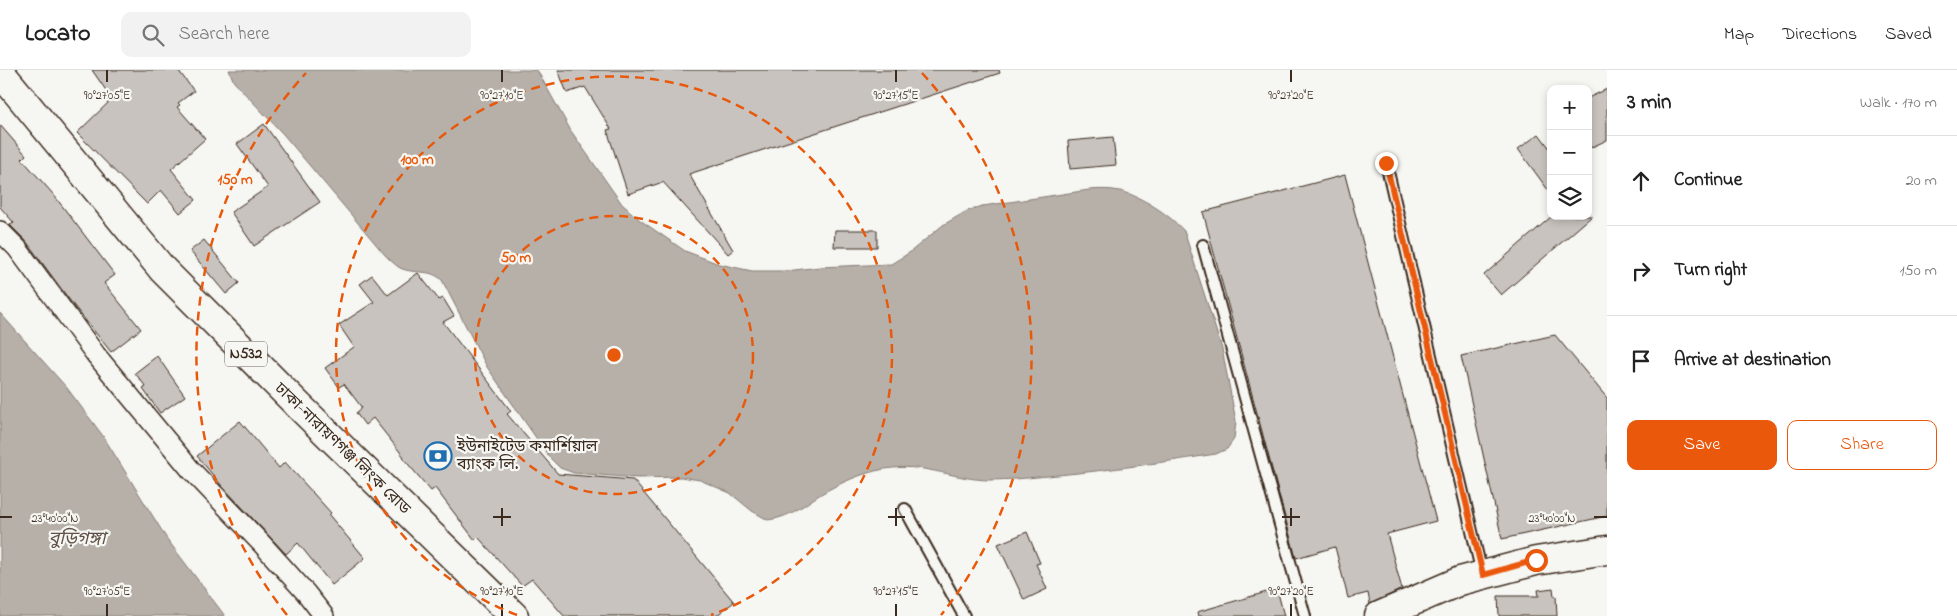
<!DOCTYPE html>
<html lang="en">
<head>
<meta charset="utf-8">
<style>
  :root { --surface:#fff; --page:#f2f2f2; --text:#222; --muted:#767676; --line:#e0e0e0; --accent:#ea580c }
  body { margin:0; font-family:"Indie Flower","Noto Sans Bengali",sans-serif; background:var(--page); color:var(--text) }
  .controls { position:absolute; right:15px; top:15px; display:grid; overflow:hidden; border-radius:10px; box-shadow:0 2px 8px #0003 }
  .controls button { width:45px; height:45px; display:grid; place-items:center; padding:0; border:0; border-bottom:1px solid var(--line); background:var(--surface); color:var(--text); font:25px sans-serif }
  .stop { position:absolute; width:15px; height:15px; margin:-11px; border:4px solid #ea580c; border-radius:50%; background:#fff }
  .stop.end { background:#ea580c; border-color:#fff; box-shadow:0 1px 5px #0008 }
  .list { margin:0; padding:0; list-style:none }
  h2 { display:flex; justify-content:space-between; align-items:center; height:65px; margin:0; padding:0 20px; font-size:21px }
  h2 small { font-size:16px; font-weight:400; color:var(--muted) }
  .list li { display:grid; grid-template-columns:32px 1fr auto; gap:15px; align-items:center; box-sizing:border-box; height:90px; padding:0 20px; border-top:1px solid var(--line) }
  .list b { display:block; font-size:19px; white-space:nowrap }
  .list em { font-size:16px; font-style:normal; color:var(--muted) }
  .actions { display:flex; gap:10px; padding:15px 20px }
  .actions a { flex:1; padding:11px 0; border:1px solid var(--accent); border-radius:10px; text-align:center; font-size:18px; color:var(--accent) }
  .actions .main { background:var(--accent); color:#fff }
  .icon { flex:none; width:28px; height:28px; fill:none; stroke:currentColor; stroke-width:2; stroke-linecap:round; stroke-linejoin:round }
  .map { position:relative; flex:none; width:1607px; height:546px; overflow:hidden }
  header { display:flex; align-items:center; gap:30px; box-sizing:border-box; height:70px; padding:0 25px; background:var(--surface); border-bottom:1px solid var(--line) }
  header strong { font-size:24px }
  nav { display:flex; gap:28px; margin-inline-start:auto; font-size:18px }
  .search { width:350px; height:45px; background:var(--page); display:flex; align-items:center; gap:12px; box-sizing:border-box; padding:0 18px; border-radius:10px; color:var(--muted); font-size:19px }
  main { display:flex }
  aside { flex:1; background:var(--surface) }
  .map>svg:first-child { display:block }
  .water { fill:#b6b0a9; stroke:#857a71 }
  .building { fill:#c8c3be; stroke:#3b2a1e }
  .lines { fill:none; stroke-linecap:round; stroke-linejoin:round }
  .lane-casing { stroke:#3b2a1e; stroke-width:14 }
  .street-casing { stroke:#3b2a1e; stroke-width:22 }
  .secondary-casing { stroke:#3b2a1e; stroke-width:31 }
  .highway-casing { stroke:#3b2a1e; stroke-width:31 }
  .lane { stroke:#f6f6f2; stroke-width:10 }
  .street { stroke:#f6f6f2; stroke-width:19 }
  .secondary { stroke:#f6f6f2; stroke-width:28 }
  .highway { stroke:#f6f6f2; stroke-width:28 }
  .route { stroke:#ea580c; stroke-width:6 }
  .ticks { fill:none; stroke:#3b2a1e; stroke-width:2 }
  .ring { fill:none; stroke:#e8590c; stroke-width:2.5; stroke-dasharray:9 6 }
  .labels { text-anchor:middle; dominant-baseline:central; stroke-width:4.5; stroke-linejoin:round; paint-order:stroke }
  .shield { fill:#f6f6f2; stroke:#73675e; stroke-width:1 }
  .shield-label { font-size:15px; font-weight:bold; fill:#3b2a1e }
  .poi-label { font-size:16px; fill:#3b2a1e; stroke:#f6f6f2; text-anchor:start }
  .street-label { font-size:16px; fill:#3b2a1e; stroke:#f6f6f2 }
  .water-label { font-size:18px; font-style:italic; fill:#605248; stroke:#f6f6f2 }
  .ticks-label { font-size:12px; text-anchor:middle; fill:#3b2a1e; stroke:#f6f6f2; stroke-width:4.5; stroke-linejoin:round; paint-order:stroke }
  .centre { fill:#e8590c; stroke:#f6f6f2; stroke-width:2.5 }
  .ring-label { font-size:15px; text-anchor:middle; font-weight:bold; fill:#e8590c; stroke:#f6f6f2; stroke-width:4.5; stroke-linejoin:round; paint-order:stroke }
</style>
</head>
<body>
<header>
<strong>Locato</strong>
<div class="search"><svg class="icon" aria-label="search" viewBox="0 0 24 24"><circle cx="10" cy="10" r="6"/><path d="M15 15l6 6"/></svg>Search here</div>
<nav><a>Map</a><a>Directions</a><a>Saved</a></nav>
</header>
<main>
<div class="map">
<svg width="1607" height="546" viewBox="0 0 1607 546">
  <rect width="100%" height="100%" fill="#f6f6f2"/>
  <filter id="ink" filterUnits="userSpaceOnUse"><feTurbulence type="fractalNoise" baseFrequency=".02" numOctaves="2"/><feDisplacementMap in="SourceGraphic" scale="10" xChannelSelector="R" yChannelSelector="G"/><feConvolveMatrix kernelMatrix="1 2 1 2 8 2 1 2 1" color-interpolation-filters="sRGB"/></filter>
  <g filter="url(#ink)">
    <!-- water -->
    <path class="water" d="M229,0H537L571,61L622,134L640,150L685,181L719,194L752,201H786L820,197L891,194L909,183L943,155L967,141L983,136L1089,120C1100,119 1110,119 1120,121C1141,126 1170,145 1184,161L1222,279L1236,351L1234,369L1227,379L1216,384C1164,392 1112,400 1058,405C1036,407 1013,410 990,410C957,410 926,394 893,398C870,400 849,409 828,420C807,431 794,447 768,450L752,441L730,423L700,410L681,407L637,408L574,403L560,398L550,388L487,297L442,210C429,198 416,205 400,198C395,195 389,189 385,185L283,64L234,12Z
      M0,243L67,318L103,366L167,469L225,546H0Z"/>
    <!-- building -->
    <path class="building" d="M92,0H178L194,21L178,33L180,35L177,37L205,69L171,99L196,130L180,143L161,120L147,134L77,63L112,29Z
      M558,0H999L1000,3L689,104L733,180L728,184L663,112L628,124L607,60L611,59L585,17L567,23Z
      M1607,19V70L1588,79V28Z
      M264,54L320,132L254,176L231,142L268,117L237,74Z
      M0,55L26,85L22,89L53,124L115,205L104,213L141,259L111,282L74,236L26,171L10,155L14,153L0,137Z
      M1539,64L1551,80V124L1518,79Z
      M1113,67L1116,95L1070,99L1068,71Z
      M1345,105L1436,451L1387,464L1402,519L1370,534L1368,523L1348,528L1335,477L1296,488L1203,142Z
      M1552,146H1592L1501,225L1484,205Z
      M835,160H877V177H834Z
      M204,170L239,213L226,224L190,181Z
      M418,203L439,230L443,228L454,246L443,252L511,341L507,344L558,404L633,410L734,532L716,546H564L532,509L522,516L478,467L475,470L435,418L431,421L403,388L404,387L373,348L365,355L356,343L362,338L344,314L339,317L325,298L354,277L339,255L374,232L360,214L372,205L388,225Z
      M1555,265L1607,328V446L1502,469L1461,286Z
      M157,286L185,326L160,343L143,319L146,317L135,303Z
      M240,351L279,398L285,392L331,443L329,445L365,488L332,515L298,473L286,484L222,416L197,386Z
      M1027,462L1040,493L1036,494L1047,519L1024,530L998,474Z
      M1553,518L1554,526H1556L1557,546H1499L1498,526H1539L1538,520Z
      M1277,519L1284,546H1198L1197,542Z"/>
    <g class="lines">
      <!-- lane casing -->
      <g class="lane-casing">
        <path id="lane" d="M1386,93L1482,504
          M1203,175L1305,546
          M905,439L964,546"/>
      </g>
      <!-- street casing -->
      <g class="street-casing">
        <path id="street" d="M0,161L17,178L96,285L191,400L262,474L306,523L324,546"/>
      </g>
      <!-- secondary casing -->
      <g class="secondary-casing">
        <path id="secondary" d="M1379,546L1460,511L1536,491L1607,480"/>
      </g>
      <!-- highway casing -->
      <g class="highway-casing">
        <path id="highway" d="M0,2L163,200L299,336L514,546"/>
      </g>
      <!-- lane -->
      <use href="#lane" class="lane"/>
      <!-- street -->
      <use href="#street" class="street"/>
      <!-- secondary -->
      <use href="#secondary" class="secondary"/>
      <!-- highway -->
      <use href="#highway" class="highway"/>
    </g>
  </g>
  <g class="lines" filter="url(#ink)">
    <!-- route -->
    <path class="route" d="M1386,93L1483,505L1536,490"/>
  </g>
  <!-- ticks -->
  <path class="ticks" d="M107,0V12M502,0V12M896,0V12M1291,0V12M502,438V456M896,438V456M1291,438V456M0,447H12M493,447H511M888,447H905M1282,447H1300M1594,447H1607M107,534V546M502,534V546M896,534V546M1291,534V546"/>
  <!-- distance rings -->
  <g class="ring">
    <circle cx="614" cy="285" r="139"/>
    <path d="M517 545A278 278 0 1 1 711 545"/>
    <path d="M287 545A418 418 0 0 1 306 3M922 3A418 418 0 0 1 941 545"/>
  </g>
  <!-- icons -->
  <defs>
    <g id="bank-ring" transform="scale(1.4375)"><circle r="9.5" fill="#f6f6f2" stroke="#1f6fb2" stroke-width="1.5"/><path d="M-6-4H6V4H-6ZM0-2.3a2.3 2.3 0 1 0 0 4.6a2.3 2.3 0 1 0 0-4.6Z" fill="#1f6fb2"/></g>
  </defs>
  <g fill-rule="evenodd">
    <use href="#bank-ring" x="438" y="386"/>
  </g>
  <g class="labels">
    <!-- shield labels -->
    <rect class="shield" x="225" y="271.5" width="42" height="25" rx="4"/>
    <g class="shield-label">
      <text x="246" y="284">N532</text>
    </g>
    <!-- poi labels -->
    <g class="poi-label">
      <text x="457" y="377">ইউনাইটেড কমার্শিয়াল<tspan x="457" dy="18">ব্যাংক লি.</tspan></text>
    </g>
    <!-- street labels -->
    <g class="street-label">
      <text transform="translate(342 379) rotate(44)">ঢাকা-নারায়ণগঞ্জ লিংক রোড</text>
    </g>
    <!-- water labels -->
    <g class="water-label">
      <text x="77" y="470">বুড়িগঙ্গা</text>
    </g>
  </g>
  <g class="ticks-label">
    <text x="107" y="29">90°27'05"E</text>
    <text x="502" y="29">90°27'10"E</text>
    <text x="896" y="29">90°27'15"E</text>
    <text x="1291" y="29">90°27'20"E</text>
    <text x="55" y="452">23°40'00"N</text>
    <text x="1552" y="452">23°40'00"N</text>
    <text x="107" y="525">90°27'05"E</text>
    <text x="502" y="525">90°27'10"E</text>
    <text x="896" y="525">90°27'15"E</text>
    <text x="1291" y="525">90°27'20"E</text>
  </g>
  <circle cx="614" cy="285" r="8" class="centre"/>
  <g class="ring-label">
    <text x="417" y="94">100 m</text>
    <text x="235" y="114">150 m</text>
    <text x="516" y="192">50 m</text>
  </g>
</svg>
<div class="controls">
<button>+</button>
<button>−</button>
<button><svg class="icon" aria-label="layers" viewBox="0 0 24 24"><path d="M12 4l9 5-9 5-9-5zM3 14l9 5 9-5"/></svg></button>
</div>
<div class="stop" style="left:1536px;top:490px"></div>
<div class="stop end" style="left:1386px;top:93px"></div>
</div>
<aside>
<h2>3 min<small>Walk · 170 m</small></h2>
<ul class="list">
<li><svg class="icon" aria-label="ahead" viewBox="0 0 24 24"><path d="M12 20V5M6 11l6-6 6 6"/></svg><div><b>Continue</b></div><em>20 m</em></li>
<li><svg class="icon" aria-label="right" viewBox="0 0 24 24"><path d="M7 20v-9h11M14 6l5 5-5 5"/></svg><div><b>Turn right</b></div><em>150 m</em></li>
<li><svg class="icon" aria-label="arrive" viewBox="0 0 24 24"><path d="M6 21V4h12l-3 4 3 4H6"/></svg><div><b>Arrive at destination</b></div></li>
</ul>
<div class="actions"><a class="main">Save</a><a>Share</a></div>
</aside>
</main>
</body>
</html>
